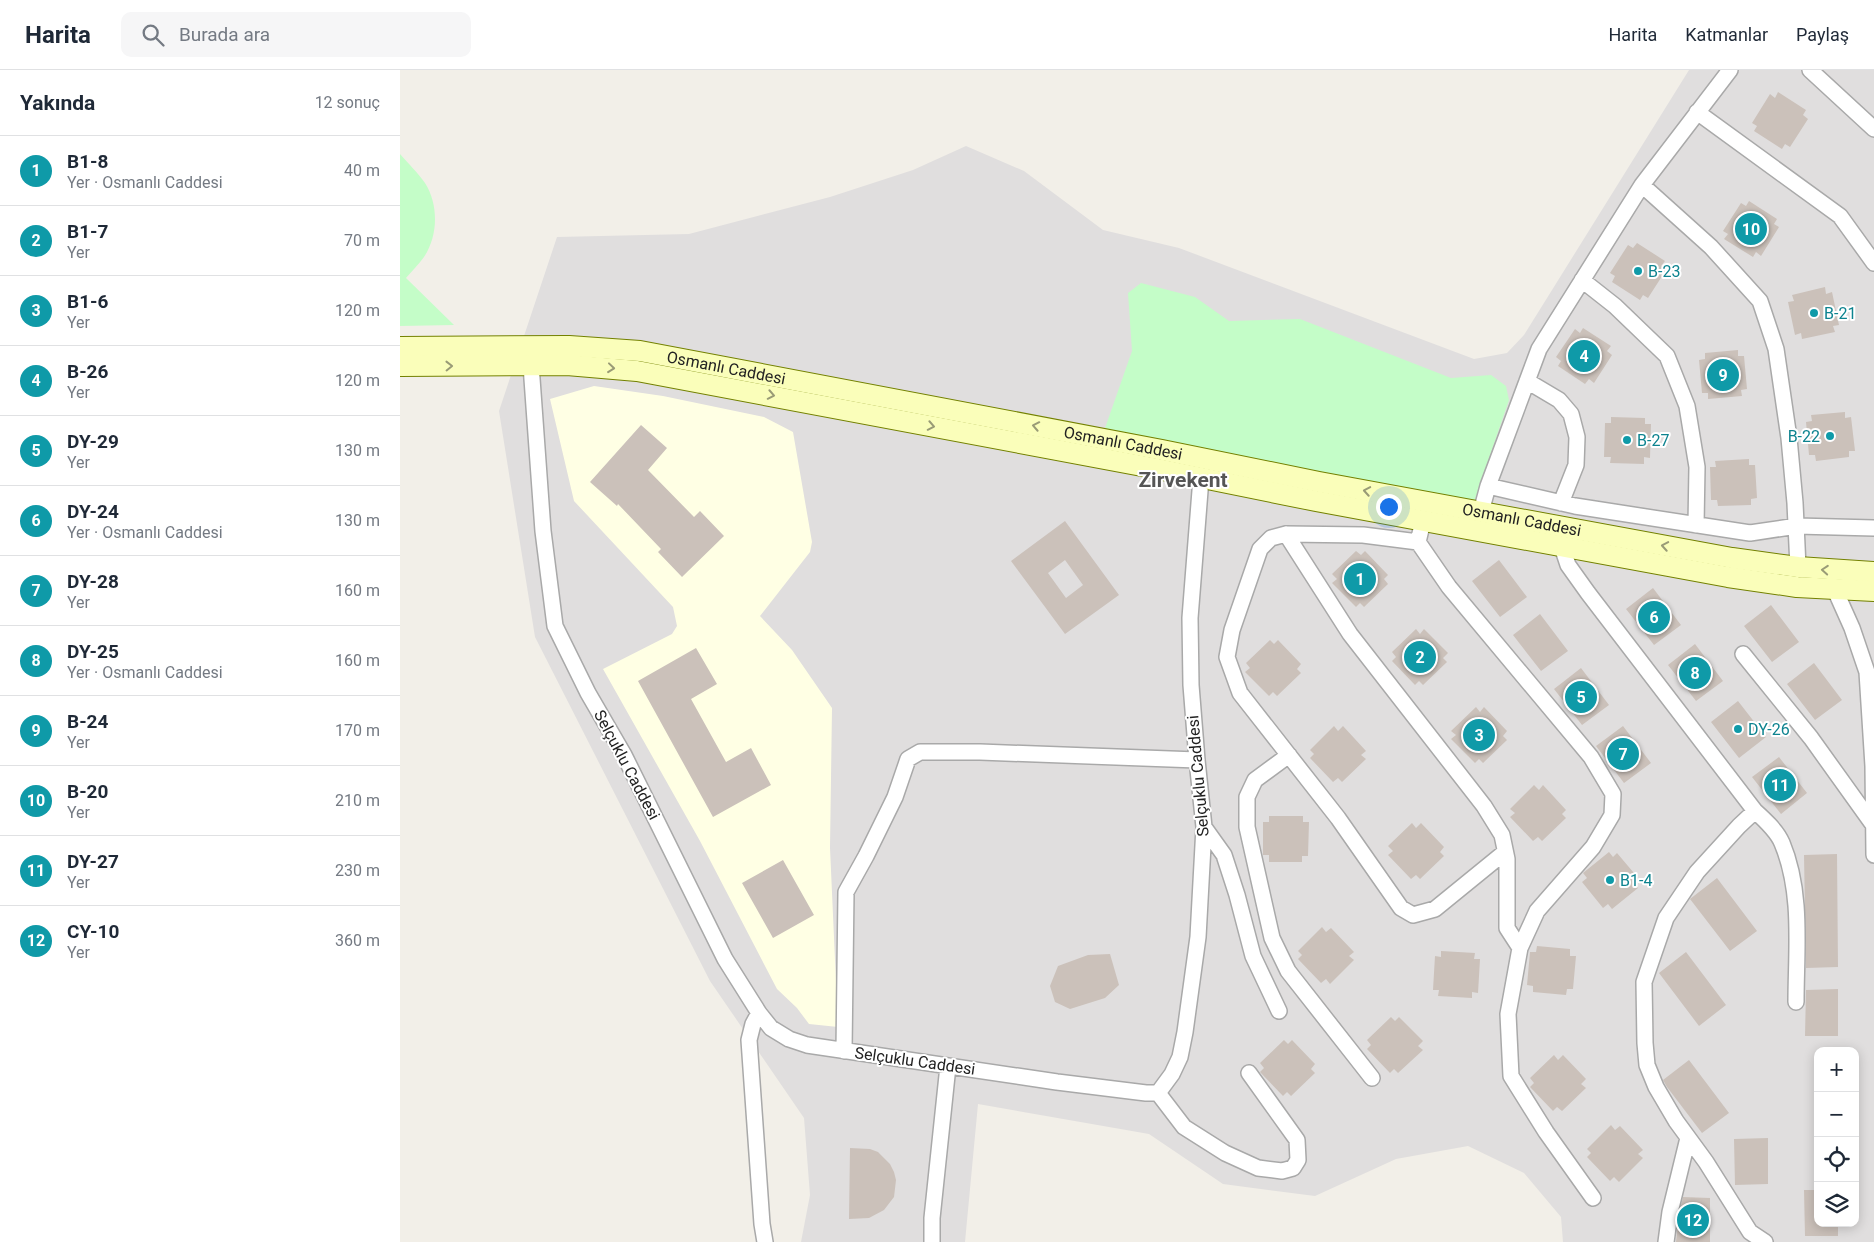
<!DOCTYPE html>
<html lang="tr">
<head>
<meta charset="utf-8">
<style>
  :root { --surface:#fff; --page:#f6f6f7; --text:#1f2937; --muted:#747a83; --line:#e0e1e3; --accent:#2563eb }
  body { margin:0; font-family:Roboto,sans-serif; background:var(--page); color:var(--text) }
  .controls { position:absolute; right:15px; bottom:15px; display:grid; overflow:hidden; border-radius:10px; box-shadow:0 2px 12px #0003 }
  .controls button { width:45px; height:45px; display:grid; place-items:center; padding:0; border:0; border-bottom:1px solid var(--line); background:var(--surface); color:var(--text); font:25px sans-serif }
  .you { position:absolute; left:988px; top:436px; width:18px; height:18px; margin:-12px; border:4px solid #fff; border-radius:50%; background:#1a73e8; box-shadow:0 0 0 8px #1a73e833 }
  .badge { display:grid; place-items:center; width:32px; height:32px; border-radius:50%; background:var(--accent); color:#fff; font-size:16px; font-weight:700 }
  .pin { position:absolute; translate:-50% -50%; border:2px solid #fff; box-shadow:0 1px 5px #0006 }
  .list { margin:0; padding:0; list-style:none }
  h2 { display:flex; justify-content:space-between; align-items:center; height:65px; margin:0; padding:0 20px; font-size:21px }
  h2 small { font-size:16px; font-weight:400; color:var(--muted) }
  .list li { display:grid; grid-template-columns:32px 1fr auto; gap:15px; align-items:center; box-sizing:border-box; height:70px; padding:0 20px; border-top:1px solid var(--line) }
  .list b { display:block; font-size:19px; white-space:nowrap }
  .list p { margin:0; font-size:16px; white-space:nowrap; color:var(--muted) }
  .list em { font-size:16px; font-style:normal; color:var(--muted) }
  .icon { flex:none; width:28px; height:28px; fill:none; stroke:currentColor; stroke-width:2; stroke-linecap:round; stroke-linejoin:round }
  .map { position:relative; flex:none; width:1474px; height:1172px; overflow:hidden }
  header { display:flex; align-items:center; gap:30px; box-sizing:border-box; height:70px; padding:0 25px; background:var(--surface); border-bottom:1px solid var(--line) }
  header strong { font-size:24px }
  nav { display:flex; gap:28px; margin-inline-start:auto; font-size:18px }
  .search { width:350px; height:45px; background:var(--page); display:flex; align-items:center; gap:12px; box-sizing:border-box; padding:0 18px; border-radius:10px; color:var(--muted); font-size:19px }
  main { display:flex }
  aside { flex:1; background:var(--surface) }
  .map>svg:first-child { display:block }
  .residential { fill:#e0dede; fill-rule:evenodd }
  .education { fill:#ffffe4 }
  .park { fill:#c4fdc8 }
  .building { fill:#cbc1ba; fill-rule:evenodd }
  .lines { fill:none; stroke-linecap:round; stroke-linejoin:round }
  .street-casing { stroke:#a9a9a9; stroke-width:18 }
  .secondary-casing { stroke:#738100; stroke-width:22 }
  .street { stroke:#fff; stroke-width:15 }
  .secondary { stroke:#fafeba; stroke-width:20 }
  .oneway { stroke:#999b76 }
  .culture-dot { fill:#0f9aa8; stroke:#fff; stroke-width:2 }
  .labels { text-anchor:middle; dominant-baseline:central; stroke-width:4; stroke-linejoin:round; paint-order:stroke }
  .culture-label { font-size:16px; fill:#0d838f; stroke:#fff; text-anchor:start }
  .street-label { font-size:16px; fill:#222; stroke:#fff }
  .district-label { font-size:21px; font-weight:bold; fill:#555; stroke:#fff }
</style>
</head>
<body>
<header>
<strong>Harita</strong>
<div class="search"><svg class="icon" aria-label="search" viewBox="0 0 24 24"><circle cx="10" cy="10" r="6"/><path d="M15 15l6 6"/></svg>Burada ara</div>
<nav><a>Harita</a><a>Katmanlar</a><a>Paylaş</a></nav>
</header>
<main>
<aside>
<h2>Yakında<small>12 sonuç</small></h2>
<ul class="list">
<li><span class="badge" style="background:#0f9aa8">1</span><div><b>B1-8</b><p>Yer · Osmanlı Caddesi</p></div><em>40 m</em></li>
<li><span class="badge" style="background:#0f9aa8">2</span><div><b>B1-7</b><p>Yer</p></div><em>70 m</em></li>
<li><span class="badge" style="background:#0f9aa8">3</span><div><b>B1-6</b><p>Yer</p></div><em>120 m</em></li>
<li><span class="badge" style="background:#0f9aa8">4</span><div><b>B-26</b><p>Yer</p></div><em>120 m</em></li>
<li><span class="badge" style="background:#0f9aa8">5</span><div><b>DY-29</b><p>Yer</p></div><em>130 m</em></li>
<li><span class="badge" style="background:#0f9aa8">6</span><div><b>DY-24</b><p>Yer · Osmanlı Caddesi</p></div><em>130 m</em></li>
<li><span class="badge" style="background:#0f9aa8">7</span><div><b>DY-28</b><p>Yer</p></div><em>160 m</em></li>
<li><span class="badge" style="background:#0f9aa8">8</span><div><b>DY-25</b><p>Yer · Osmanlı Caddesi</p></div><em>160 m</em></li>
<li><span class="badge" style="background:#0f9aa8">9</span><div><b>B-24</b><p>Yer</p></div><em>170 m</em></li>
<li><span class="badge" style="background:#0f9aa8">10</span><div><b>B-20</b><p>Yer</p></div><em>210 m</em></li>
<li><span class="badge" style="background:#0f9aa8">11</span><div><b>DY-27</b><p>Yer</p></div><em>230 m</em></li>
<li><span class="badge" style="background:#0f9aa8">12</span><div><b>CY-10</b><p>Yer</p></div><em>360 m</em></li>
</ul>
</aside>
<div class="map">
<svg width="1474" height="1172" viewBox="0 0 1474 1172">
  <rect width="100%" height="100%" fill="#f2efe8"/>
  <!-- residential -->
  <path class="residential" d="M1289,0H1474V1172H1163L1161,1147L1124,1103L1068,1076L996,1089L915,1126L823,1114L749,1064L578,1034L565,1172H401L410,1125L404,1048L310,911L135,567L99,341L157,167L289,164L430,127L513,100L566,76L624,101L703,160L779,178L1074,289L1107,283L1124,265ZM1418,981H1455V1153H1418Z"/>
  <!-- education -->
  <path class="education" d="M194,316L263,326L364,347L393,362L412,472L410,482L360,546L392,580L432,638L430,778L438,957L409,954L397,938L377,919L300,771L203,599L272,564L277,556L273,537L174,431L150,329Z"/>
  <!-- park -->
  <path class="park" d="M0,84C8,93 18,103 25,113C39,135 38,166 24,187C19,194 12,201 6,208L54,255L0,256Z
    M741,213L795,227L829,251L900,249L1051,308L1091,305L1106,316L1109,330L1074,432L704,361L732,281L728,223Z"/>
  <!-- building -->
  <path class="building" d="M1378,22L1406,40L1403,45L1408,49L1390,77L1385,74L1382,79L1354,61L1357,56L1352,53L1370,24L1375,28Z
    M1349,131L1377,149L1374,154L1379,157L1361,186L1356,182L1353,187L1324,169L1328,164L1323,161L1341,133L1346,136Z
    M1237,173L1265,191L1261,196L1266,200L1248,228L1243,225L1240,230L1212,212L1215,206L1210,203L1228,175L1233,178Z
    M1425,217L1426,224L1432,222L1439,255L1433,256L1435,262L1402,269L1401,263L1395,265L1388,232L1394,231L1392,225Z
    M1183,258L1211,276L1207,281L1212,285L1194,313L1189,309L1185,314L1158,296L1161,291L1156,287L1175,259L1180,263Z
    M1338,280V286H1344L1347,319L1341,320L1342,326L1308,329V323H1302L1299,290L1305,289V283Z
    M1445,342V348L1451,347L1455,381H1449V387L1416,391L1415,385H1409L1406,352L1412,351L1411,345Z
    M1211,347L1245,348V354H1251L1250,388L1244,387V394L1210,393L1211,387H1204L1205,353H1211Z
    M241,355L267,378L248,400L294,447L300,441L324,466L282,507L258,482L261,479L218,434L217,436L190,412Z
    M1349,389V395H1355L1357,428L1351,429V435L1318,436L1317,430H1311L1310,397H1316L1315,391Z
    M665,451L719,525L665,564L611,491ZM665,490L683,515L666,528L648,503Z
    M956,481L961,485L965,481L988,505L984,509L988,514L964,537L960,533L956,537L932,513L937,509L932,504Z
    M1099,490L1127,527L1100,547L1072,511Z
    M1253,518L1281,555L1254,575L1226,539Z
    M1371,535L1399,572L1372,592L1344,556Z
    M1140,544L1168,581L1141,601L1113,565Z
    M1016,559L1020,564L1024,559L1048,583L1043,588L1047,592L1023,615L1019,611L1015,615L992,591L996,587L992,582Z
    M870,570L874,574L878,570L901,594L897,599L901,603L877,626L873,622L869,626L845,602L850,598L846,593Z
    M1295,574L1323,611L1296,631L1268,595Z
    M296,578L317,614L291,629L326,692L351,678L371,715L313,747L238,611Z
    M1414,593L1442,630L1415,650L1387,614Z
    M1181,598L1209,635L1182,655L1154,619Z
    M1338,631L1366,667L1339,688L1311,652Z
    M1076,637L1080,642L1084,637L1107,661L1103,666L1107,670L1083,693L1079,689L1075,693L1051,669L1056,665L1051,661Z
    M934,656L938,661L943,656L966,681L961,685L966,689L942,712L938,708L933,712L910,688L914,684L910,680Z
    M1223,656L1251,693L1224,713L1196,676Z
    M1379,687L1407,723L1381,744L1352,707Z
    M1134,715L1139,720L1143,715L1166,740L1162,744L1166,748L1142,771L1138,767L1133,771L1110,747L1115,743L1110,739Z
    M869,746H903V752H909L908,786H902V792H869V785H863V752H869Z
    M1012,753L1016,758L1021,753L1044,777L1040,782L1044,786L1020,809L1016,805L1011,809L988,785L993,781L988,776Z
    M1209,782L1213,787L1217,783L1239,809L1234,813L1238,818L1212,839L1208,834L1203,838L1182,812L1187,808L1183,803Z
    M1437,784L1438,897L1406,898L1404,785Z
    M383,790L414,845L373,868L342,813Z
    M1317,808L1357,861L1330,881L1290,829Z
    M922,857L926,862L931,858L954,882L949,886L954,890L930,914L926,909L921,913L898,889L902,885L898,881Z
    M1137,876L1170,879V886H1176L1173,919H1167L1166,925L1133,922V916L1127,915L1130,882H1136Z
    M1041,881L1075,883L1074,889H1080L1078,923L1072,922V928L1038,926L1039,920H1033L1035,886L1041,887Z
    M1286,882L1326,935L1299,956L1259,903Z
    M710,884L719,915L705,928L670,939L655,932L650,916L658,896L688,885Z
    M1438,919V966H1405L1406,920Z
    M991,947L995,951L999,947L1023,971L1018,976L1023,980L998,1003L994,999L990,1003L967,979L971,975L967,970Z
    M884,970L888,974L892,970L915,994L911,999L915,1003L891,1026L887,1022L883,1026L860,1002L864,998L860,993Z
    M1154,985L1158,990L1163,985L1186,1009L1181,1014L1186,1018L1162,1041L1157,1037L1153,1041L1130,1017L1134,1013L1130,1008Z
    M1289,990L1329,1043L1302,1063L1267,1017L1263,1010Z
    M1211,1055L1215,1060L1220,1056L1243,1080L1238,1084L1243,1088L1219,1112L1214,1107L1210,1111L1187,1087L1191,1083L1187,1079Z
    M1368,1068V1114L1335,1115L1334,1069Z
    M450,1078L470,1079L478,1082L490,1094L494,1102L496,1110L494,1127L484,1140L469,1148L449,1149Z
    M1404,1120H1418V1153H1438V1166H1405Z
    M1283,1127L1310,1128V1172H1276L1279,1144Z"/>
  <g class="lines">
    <!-- street casing -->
    <g class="street-casing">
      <path id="street" d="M1410,0L1474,59
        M1297,42L1440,146L1474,193
        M1242,115L1311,177L1360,231L1376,279L1389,368L1395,433L1398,497
        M1182,210L1215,236L1267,286L1287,336L1297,397L1296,455
        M131,295L143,461L155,556L188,623L224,685L325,889L359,943L371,958L389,969L407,975L657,1012L746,1023H758L772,1004L780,987L785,962L798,867L804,757L797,690L791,615L790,548L801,408
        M1127,311L1159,330L1171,344L1177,367L1176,395L1161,433
        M1088,416L1175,436L1350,463L1397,456L1474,458
        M1081,442L1088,416L1139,279L1242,115L1330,0
        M1023,451L1018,472L1049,517L1191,687L1213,724L1212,745L1193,777L1137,841L1120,878L1108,944L1111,1006L1146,1062L1193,1128
        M886,464L950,564L1084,736L1102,765L1107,789V858L1120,878
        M1018,472L963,465L886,464L871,468L860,479L832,560L827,587L840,623L938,748L1001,838L1013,845L1035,839L1105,782
        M1162,477L1168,495L1188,523L1355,741L1339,756L1297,802L1266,848L1244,912L1245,973L1247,995L1256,1017L1276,1051L1306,1092L1350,1162L1365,1172
        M1435,520L1452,558L1467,602L1473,696L1474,785
        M1343,584L1411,668L1474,756
        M889,685L855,710L847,727V757L872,868L888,901L972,1008
        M1355,741C1365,750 1377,761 1382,773C1403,823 1396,880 1396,932
        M804,757L824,785L837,825L853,886L879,941
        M359,943L353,954L349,970L362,1154L365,1172
        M444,981L446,822L466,786L495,727L508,689L520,682H580L797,690
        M758,1023L784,1057L825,1083L858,1098L882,1101L893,1098L898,1090L897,1070L849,1003
        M532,1172V1148L548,996
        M1266,1172L1270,1142L1288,1068"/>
    </g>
    <!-- secondary casing -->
    <g class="secondary-casing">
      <g id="secondary">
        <path id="s1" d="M0,277L169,276L240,281L762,380L919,412L1332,488L1398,497L1474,502"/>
        <path d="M0,296L167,295L237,301L758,399L916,431L1328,507L1397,517L1474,521"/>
      </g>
    </g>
    <!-- street -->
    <use href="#street" class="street"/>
    <!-- secondary -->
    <use href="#secondary" class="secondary"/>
  </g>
  <!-- one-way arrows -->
  <defs><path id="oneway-chevron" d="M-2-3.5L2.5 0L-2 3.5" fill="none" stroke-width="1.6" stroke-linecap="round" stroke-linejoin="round" transform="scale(1.25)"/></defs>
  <g class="oneway">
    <use href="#oneway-chevron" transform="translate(49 296) rotate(-1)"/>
    <use href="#oneway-chevron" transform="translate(211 298) rotate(6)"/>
    <use href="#oneway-chevron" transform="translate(371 325) rotate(11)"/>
    <use href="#oneway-chevron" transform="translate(531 356) rotate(11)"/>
    <use href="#oneway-chevron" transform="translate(636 356) rotate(-169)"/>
    <use href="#oneway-chevron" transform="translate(967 421) rotate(-170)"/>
    <use href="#oneway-chevron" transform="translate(1265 476) rotate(-170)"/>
    <use href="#oneway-chevron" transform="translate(1425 500) rotate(-176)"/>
  </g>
  <!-- markers -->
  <g class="culture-dot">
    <circle cx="1238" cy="201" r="5"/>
    <circle cx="1414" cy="243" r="5"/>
    <circle cx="1430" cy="366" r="5"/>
    <circle cx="1227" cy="370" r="5"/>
    <circle cx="1338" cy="659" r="5"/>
    <circle cx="1210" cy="810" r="5"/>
  </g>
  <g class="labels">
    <!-- culture labels -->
    <g class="culture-label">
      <text x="1248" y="201">B-23</text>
      <text x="1424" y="243">B-21</text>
      <text x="1420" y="366" text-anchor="end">B-22</text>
      <text x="1237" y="370">B-27</text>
      <text x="1348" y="659">DY-26</text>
      <text x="1220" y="810">B1-4</text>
    </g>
    <!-- street labels -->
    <g class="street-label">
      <text stroke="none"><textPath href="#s1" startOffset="328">Osmanlı Caddesi</textPath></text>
      <text stroke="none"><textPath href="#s1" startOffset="732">Osmanlı Caddesi</textPath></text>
      <text stroke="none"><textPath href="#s1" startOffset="1138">Osmanlı Caddesi</textPath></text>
      <text transform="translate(227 695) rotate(62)">Selçuklu Caddesi</text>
      <text transform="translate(798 706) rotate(-95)">Selçuklu Caddesi</text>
      <text transform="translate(515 991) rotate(8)">Selçuklu Caddesi</text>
    </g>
    <!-- district labels -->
    <g class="district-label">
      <text x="783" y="410">Zirvekent</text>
    </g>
  </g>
</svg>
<div class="controls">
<button>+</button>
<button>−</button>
<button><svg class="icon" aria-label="locate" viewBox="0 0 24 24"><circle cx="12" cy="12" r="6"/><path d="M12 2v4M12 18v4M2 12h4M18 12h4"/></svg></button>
<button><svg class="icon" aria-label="layers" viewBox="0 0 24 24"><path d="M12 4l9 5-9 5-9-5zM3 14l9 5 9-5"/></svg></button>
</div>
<div class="you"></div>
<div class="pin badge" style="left:960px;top:509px;background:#0f9aa8">1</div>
<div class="pin badge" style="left:1020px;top:587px;background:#0f9aa8">2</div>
<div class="pin badge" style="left:1079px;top:665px;background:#0f9aa8">3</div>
<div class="pin badge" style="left:1184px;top:286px;background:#0f9aa8">4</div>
<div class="pin badge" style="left:1181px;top:627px;background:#0f9aa8">5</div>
<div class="pin badge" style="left:1254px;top:547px;background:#0f9aa8">6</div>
<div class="pin badge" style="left:1223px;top:684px;background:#0f9aa8">7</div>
<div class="pin badge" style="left:1295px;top:603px;background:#0f9aa8">8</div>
<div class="pin badge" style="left:1323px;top:305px;background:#0f9aa8">9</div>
<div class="pin badge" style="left:1351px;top:159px;background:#0f9aa8">10</div>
<div class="pin badge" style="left:1380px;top:715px;background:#0f9aa8">11</div>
<div class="pin badge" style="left:1293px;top:1150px;background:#0f9aa8">12</div>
</div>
</main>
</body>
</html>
